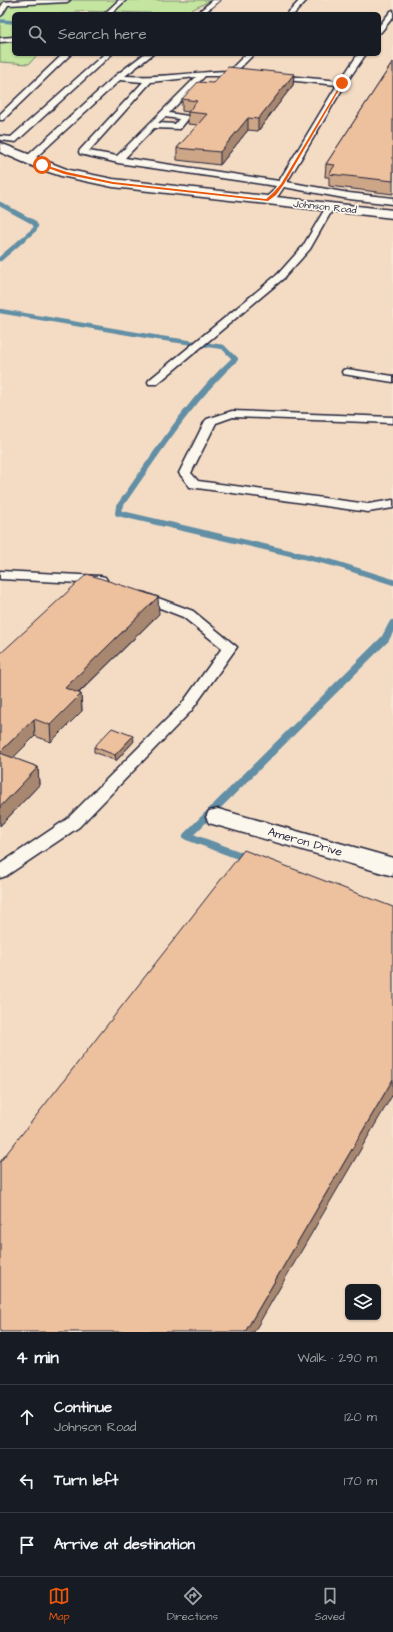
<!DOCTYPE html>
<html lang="en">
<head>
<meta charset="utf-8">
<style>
  :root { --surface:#171b24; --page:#242831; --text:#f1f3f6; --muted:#9ea1a6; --line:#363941; --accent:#ea580c }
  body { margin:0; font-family:"Architects Daughter",sans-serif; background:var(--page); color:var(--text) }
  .controls { position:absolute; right:12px; bottom:12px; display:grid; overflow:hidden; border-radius:6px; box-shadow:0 1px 3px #0004 }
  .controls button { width:36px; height:36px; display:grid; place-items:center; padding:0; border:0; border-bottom:1px solid var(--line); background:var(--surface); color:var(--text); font:20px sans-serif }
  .stop { position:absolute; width:12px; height:12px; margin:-9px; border:3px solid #ea580c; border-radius:50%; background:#fff }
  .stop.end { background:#ea580c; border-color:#fff; box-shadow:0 1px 4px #0008 }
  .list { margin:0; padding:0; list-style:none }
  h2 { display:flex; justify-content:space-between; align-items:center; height:52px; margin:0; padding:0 16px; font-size:17px }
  h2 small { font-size:13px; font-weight:400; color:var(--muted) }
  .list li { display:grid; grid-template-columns:26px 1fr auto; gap:12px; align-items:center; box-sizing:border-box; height:64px; padding:0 16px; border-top:1px solid var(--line) }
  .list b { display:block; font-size:15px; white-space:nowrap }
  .list p { margin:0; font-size:13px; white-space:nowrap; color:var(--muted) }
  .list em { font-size:13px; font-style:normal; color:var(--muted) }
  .icon { flex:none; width:22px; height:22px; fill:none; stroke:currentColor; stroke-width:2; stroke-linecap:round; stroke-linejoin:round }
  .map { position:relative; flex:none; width:393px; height:1332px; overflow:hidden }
  .search { position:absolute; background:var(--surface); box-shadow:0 1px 3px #0004; left:12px; right:12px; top:12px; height:44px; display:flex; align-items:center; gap:10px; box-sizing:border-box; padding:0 14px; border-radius:6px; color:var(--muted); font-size:15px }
  .sheet { height:244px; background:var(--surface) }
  nav { display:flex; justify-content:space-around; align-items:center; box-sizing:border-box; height:56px; border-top:1px solid var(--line); background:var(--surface); font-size:11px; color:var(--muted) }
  nav a { display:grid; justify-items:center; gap:2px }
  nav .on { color:var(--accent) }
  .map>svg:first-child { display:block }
  .built { fill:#f4dcc4; fill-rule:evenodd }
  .green { fill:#c3e59f; stroke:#72846d }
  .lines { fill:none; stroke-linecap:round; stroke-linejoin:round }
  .stream-far3 { stroke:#628fa5; stroke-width:3.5 }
  .stream-far2 { stroke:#628fa5; stroke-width:4.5 }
  .stream-far1 { stroke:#628fa5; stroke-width:6 }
  .stream { stroke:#628fa5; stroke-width:8 }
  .lane-casing { stroke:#22223b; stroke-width:3 }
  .street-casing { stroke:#22223b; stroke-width:3 }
  .lane { fill:#fbf7ec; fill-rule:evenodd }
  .street { fill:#fbf7ec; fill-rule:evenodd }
  .wall { fill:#cda688; stroke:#22223b }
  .shaded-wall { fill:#a7876f; stroke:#22223b }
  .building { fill:#eec19e; stroke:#22223b }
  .route { fill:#ea580c }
  .labels { text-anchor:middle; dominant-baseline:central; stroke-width:3.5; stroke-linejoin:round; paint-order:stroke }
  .far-street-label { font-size:10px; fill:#22223b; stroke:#fbf7ec }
  .street-label { font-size:12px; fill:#22223b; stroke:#fbf7ec }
</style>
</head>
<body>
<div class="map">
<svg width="393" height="1332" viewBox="0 0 393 1332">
  <rect width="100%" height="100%" fill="#f7e7d5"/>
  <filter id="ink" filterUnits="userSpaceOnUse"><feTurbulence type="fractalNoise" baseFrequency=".025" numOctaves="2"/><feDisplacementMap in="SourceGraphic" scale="8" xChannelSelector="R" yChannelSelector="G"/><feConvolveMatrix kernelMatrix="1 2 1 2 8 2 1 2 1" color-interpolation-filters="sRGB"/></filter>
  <g filter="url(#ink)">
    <!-- built -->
    <path class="built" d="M0,0H393V1332H0ZM14,14H379V54H14ZM348,1287H378V1317H348Z"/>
    <!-- green -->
    <path class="green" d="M0,0H211L184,14L75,11L72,14H14V54H38L29,64L0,62Z"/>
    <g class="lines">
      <!-- stream-far3 -->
      <path class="stream-far3" d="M0,21L14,22"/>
      <!-- stream-far2 -->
      <path class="stream-far2" d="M0,204L33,222L36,226L35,229L0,259
        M0,311L159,338L223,347L235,359"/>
      <!-- stream-far1 -->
      <path class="stream-far1" d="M234,358L235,359C189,401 155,456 119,507L118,513L333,563L393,582"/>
      <!-- stream -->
      <path class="stream" d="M249,859L187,836L385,639L393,624"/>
      <!-- lane casing -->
      <g class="lane-casing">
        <path id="lane" d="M26,0H70L67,2L8,5L2,15L0,16V8L4,2Z
          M119,0H126L111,14H104Z
          M213,0H220L203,14H196Z
          M300,0H307L294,14H287Z
          M393,10V17L381,32L379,33V26L391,11Z
          M14,37V41L0,42V38Z
          M63,54H71L3,120H0V114Z
          M104,54H112L16,142L0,140V136L11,137Z
          M144,54H153L125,76C160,78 194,72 229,71L246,54H254L237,71L242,72V76H205L169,113L188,116L189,118L180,129L154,128L125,158L279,181L337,85L276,79L272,77L276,75L340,81L358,54H366L346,83L287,182L349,193L393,198V204L349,199L284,187L278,196L267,203L263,200L272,192L276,186L118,163L80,154L79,152L80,150L143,82L120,80L32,161H26L25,159L26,157L115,76ZM196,77L117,156L89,151L151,82ZM165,117L179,119L175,124L158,123Z
          M330,204L334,207L310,249L284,278L157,384H149L148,382L149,380L278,274L303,246L326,207Z
          M347,369L393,376V382L343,374L342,372L343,370Z
          M232,411L393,417V423L233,417L216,423L191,473L198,481L368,504L393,500V508L368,512L190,487L179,473L205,421L207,419Z
          M0,571L100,576L105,577L107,580L105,583L100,584L0,579Z
          M142,592L193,611L237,647L191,711L79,827L6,876L0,878V864L67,819L181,705L222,648L183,617L137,599L135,596L137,593Z"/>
      </g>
      <!-- street casing -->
      <g class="street-casing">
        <path id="street" d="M0,143L69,170L113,179L393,210V218L113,187L61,176L37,168L0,152Z
          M218,809L393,858V876L209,823L206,817L209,811Z"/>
      </g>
      <!-- lane -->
      <use href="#lane" class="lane"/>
      <!-- street -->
      <use href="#street" class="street"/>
    </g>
    <!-- wall -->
    <path class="wall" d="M393,62V194L329,186V177H325L326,164Z
      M294,74L293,85L258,131L248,130L220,165L177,160V148L198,125L188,124V112L182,111V99L213,83Z
      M159,614L79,693L81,694L82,711L51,742L35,736L13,758L38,767L39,785L0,826V654Z
      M134,741L116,761L94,752V747Z"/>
    <!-- shaded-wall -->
    <path class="shaded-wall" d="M294,74L293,85L258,131V119Z
      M248,118V130L220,165V152Z
      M158,597L159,614L66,705L65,688Z
      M81,694L82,711L51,742L50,725Z
      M34,719L35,736L1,770L0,752Z
      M133,736L134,741L116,761L115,755Z
      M38,767L39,785L0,826V807Z
      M393,1079V1094L254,1332H245Z"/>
    <!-- building -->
    <path class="building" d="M393,62V181L329,174L335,165L326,164Z
      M228,67L294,74L258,119L248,118L220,152L177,148L207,114L188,112L197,101L182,99L198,82L213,83Z
      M87,574L158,597L65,688L81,694L50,725L34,719L0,752V654Z
      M112,728L133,736L115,755L94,747Z
      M0,753L38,767L0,807Z
      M244,850L393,907V1079L245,1332H0V1162Z"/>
  </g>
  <!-- route -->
  <path class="route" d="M342,82L343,83L284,184L276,195L268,201L113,184L64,174L40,165L42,164L67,172L113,182L266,199L273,193L281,184Z"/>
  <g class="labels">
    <!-- far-street labels -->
    <g class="far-street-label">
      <text transform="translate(325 207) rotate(6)">Johnson Road</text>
    </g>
    <!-- street labels -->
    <g class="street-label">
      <text transform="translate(305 842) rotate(16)">Ameron Drive</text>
    </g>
  </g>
</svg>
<div class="controls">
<button><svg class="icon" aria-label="layers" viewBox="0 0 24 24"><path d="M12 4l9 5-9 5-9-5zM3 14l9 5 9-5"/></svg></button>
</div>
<div class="stop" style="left:42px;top:165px"></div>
<div class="stop end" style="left:342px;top:83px"></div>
<div class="search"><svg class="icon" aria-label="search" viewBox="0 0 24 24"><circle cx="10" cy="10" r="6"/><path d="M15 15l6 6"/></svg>Search here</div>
</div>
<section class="sheet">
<h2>4 min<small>Walk · 290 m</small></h2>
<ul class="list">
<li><svg class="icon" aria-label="ahead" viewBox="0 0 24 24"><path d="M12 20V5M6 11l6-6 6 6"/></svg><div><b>Continue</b><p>Johnson Road</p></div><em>120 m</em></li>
<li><svg class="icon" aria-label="left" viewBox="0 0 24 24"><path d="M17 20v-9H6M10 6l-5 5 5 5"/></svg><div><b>Turn left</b></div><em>170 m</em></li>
<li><svg class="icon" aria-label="arrive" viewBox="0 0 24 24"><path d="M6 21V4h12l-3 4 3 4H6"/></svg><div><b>Arrive at destination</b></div></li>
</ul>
</section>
<nav>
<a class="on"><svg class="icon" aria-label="map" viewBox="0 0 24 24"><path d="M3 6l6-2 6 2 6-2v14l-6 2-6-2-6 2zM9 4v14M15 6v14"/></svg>Map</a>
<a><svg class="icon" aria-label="directions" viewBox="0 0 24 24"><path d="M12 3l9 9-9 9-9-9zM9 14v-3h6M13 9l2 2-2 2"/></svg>Directions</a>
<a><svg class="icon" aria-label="saved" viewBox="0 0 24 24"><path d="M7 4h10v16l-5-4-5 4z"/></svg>Saved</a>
</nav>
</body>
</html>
